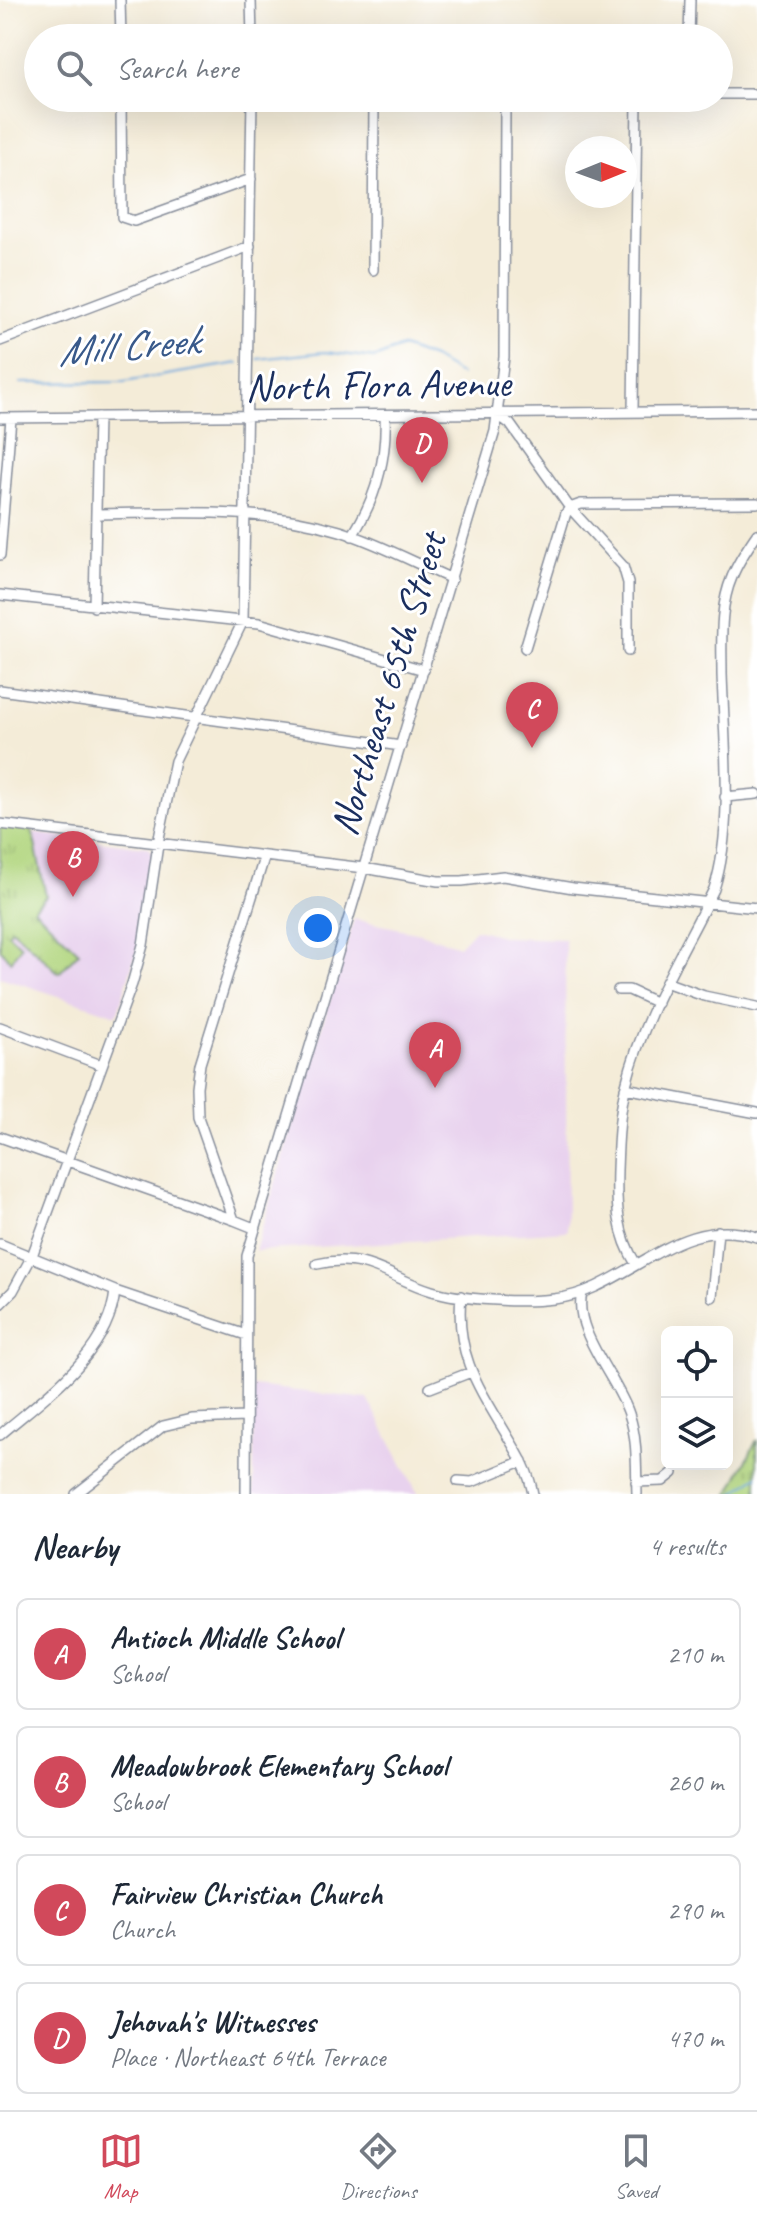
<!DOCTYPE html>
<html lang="en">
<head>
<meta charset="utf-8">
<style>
  :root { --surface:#fff; --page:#f6f6f7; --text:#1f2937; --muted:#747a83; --line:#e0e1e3; --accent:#d1495b }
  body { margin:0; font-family:Caveat,sans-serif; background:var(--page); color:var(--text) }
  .controls { position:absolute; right:24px; bottom:24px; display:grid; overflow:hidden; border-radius:12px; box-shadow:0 8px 32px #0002 }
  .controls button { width:72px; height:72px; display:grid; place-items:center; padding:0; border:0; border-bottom:2px solid var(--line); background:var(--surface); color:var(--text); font:40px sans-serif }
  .compass { position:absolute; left:565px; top:136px; width:72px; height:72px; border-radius:50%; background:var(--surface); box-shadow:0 8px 32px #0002; rotate:89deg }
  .you { position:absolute; left:318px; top:928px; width:28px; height:28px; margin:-20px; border:6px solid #fff; border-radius:50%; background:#1a73e8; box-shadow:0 0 0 12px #1a73e833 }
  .badge { display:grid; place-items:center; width:52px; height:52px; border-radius:50%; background:var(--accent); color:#fff; font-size:26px; font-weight:700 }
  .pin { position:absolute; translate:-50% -66px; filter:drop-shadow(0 2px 4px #0008) }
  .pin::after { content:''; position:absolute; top:42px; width:28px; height:24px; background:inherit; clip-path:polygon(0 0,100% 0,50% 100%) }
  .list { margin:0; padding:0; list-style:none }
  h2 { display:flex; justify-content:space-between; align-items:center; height:104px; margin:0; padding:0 32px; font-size:34px }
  h2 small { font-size:26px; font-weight:400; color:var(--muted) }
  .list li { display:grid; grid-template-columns:52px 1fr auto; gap:24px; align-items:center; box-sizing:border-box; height:112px; margin:0 16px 16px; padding:0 16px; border:2px solid var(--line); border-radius:12px }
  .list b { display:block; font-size:30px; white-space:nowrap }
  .list p { margin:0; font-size:26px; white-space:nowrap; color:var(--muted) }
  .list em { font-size:26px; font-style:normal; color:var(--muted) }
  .icon { flex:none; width:44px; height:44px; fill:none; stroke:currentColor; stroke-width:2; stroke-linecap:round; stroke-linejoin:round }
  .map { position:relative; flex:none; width:757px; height:1494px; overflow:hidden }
  .search { position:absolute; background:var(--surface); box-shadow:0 8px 32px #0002; left:24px; right:24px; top:24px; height:88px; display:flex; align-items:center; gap:20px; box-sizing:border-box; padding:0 28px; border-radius:44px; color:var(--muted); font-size:30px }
  .sheet { height:616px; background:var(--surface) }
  nav { display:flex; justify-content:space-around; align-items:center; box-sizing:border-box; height:112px; border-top:2px solid var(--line); background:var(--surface); font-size:22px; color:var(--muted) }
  nav a { display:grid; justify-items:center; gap:4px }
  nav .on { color:var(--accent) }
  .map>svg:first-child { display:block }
  .built { fill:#e8d2ee }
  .grass { fill:url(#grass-tufts); stroke:#66826e; stroke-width:2 }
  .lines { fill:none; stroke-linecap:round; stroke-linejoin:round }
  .stream { stroke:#6da7dd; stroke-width:2 }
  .minor-casing { stroke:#888e9b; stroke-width:12 }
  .minor { stroke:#fff; stroke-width:9 }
  .labels { text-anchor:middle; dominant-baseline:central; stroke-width:6; stroke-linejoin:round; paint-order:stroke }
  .street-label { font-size:40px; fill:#1b2f5e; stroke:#fff }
  .water-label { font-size:42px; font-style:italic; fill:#38598a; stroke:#fff }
</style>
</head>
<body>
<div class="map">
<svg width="757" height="1494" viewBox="0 0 757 1494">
  <defs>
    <pattern id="grass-tufts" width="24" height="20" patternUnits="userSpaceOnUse" patternTransform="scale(2)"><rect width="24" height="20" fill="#b1d57e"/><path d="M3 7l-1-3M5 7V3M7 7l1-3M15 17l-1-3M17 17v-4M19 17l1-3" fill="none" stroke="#98b76f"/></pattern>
  </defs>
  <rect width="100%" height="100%" fill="#fff"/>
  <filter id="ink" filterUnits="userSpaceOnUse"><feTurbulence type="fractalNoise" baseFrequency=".0125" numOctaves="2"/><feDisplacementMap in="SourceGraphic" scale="16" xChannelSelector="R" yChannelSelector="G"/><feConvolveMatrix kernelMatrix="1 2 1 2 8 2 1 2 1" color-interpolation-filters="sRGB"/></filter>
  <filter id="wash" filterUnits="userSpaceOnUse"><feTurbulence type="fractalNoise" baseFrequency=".006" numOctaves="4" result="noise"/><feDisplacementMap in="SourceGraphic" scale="32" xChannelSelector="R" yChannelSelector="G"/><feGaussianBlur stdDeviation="1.8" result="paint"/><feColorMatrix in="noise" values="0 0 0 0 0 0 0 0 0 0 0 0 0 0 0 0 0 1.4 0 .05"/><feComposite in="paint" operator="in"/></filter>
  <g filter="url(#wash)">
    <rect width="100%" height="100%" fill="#f4ecd8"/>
    <!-- built -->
    <path class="built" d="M0,829L147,847L153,853L137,950L117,1015L0,977Z
      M354,919L420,933L459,946L475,929L506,937L565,939L567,1231L255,1251Z
      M253,1386L368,1399L418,1494H254Z"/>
    <!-- grass -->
    <path class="grass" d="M0,823L32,829L46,896L34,909L79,952L59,973L12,929L8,933L21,946L11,961L0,949Z
      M757,1440V1494H729Z"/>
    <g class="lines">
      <!-- stream -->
      <path class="stream" d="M258,359L325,352L375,358L402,347L433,358L461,375
        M21,383L124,382L239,363
        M734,1494L757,1476"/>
    </g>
  </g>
  <g filter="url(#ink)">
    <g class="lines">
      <!-- minor casing -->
      <g class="minor-casing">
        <path id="minor" d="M120,0L121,38
          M251,0L252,38
          M689,38L690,0
          M719,94H757
          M121,98L122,217L134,221L251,179
          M373,270L374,98
          M0,341L250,246
          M633,412L637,98
          M497,414L510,424L570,508L623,566L628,583V651
          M0,418L757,411
          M97,514C178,513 260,507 340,531C378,543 415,563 452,579
          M352,536C376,499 387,459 385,415
          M0,555L11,418
          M0,595L259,623L424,670
          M94,607L98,417
          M525,648L566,513L570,508L581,504L757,503
          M0,690L401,746
          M725,797L757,794
          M0,824L364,868L438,881H462L503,876L573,888L757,908
          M668,983L704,996L757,1007
          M618,990H629L657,1003
          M0,1027L101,1065
          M625,1088L757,1113
          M0,1137L234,1220
          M254,1228L234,1220L198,1117L197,1087L200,1064L264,858
          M0,1244L115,1291L246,1335
          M317,1264C368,1252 388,1278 432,1291C462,1300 522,1303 554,1299C627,1291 677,1211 757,1237
          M636,1264C617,1234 616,1204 617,1170C618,1141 619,1113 626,1085C643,1016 683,952 714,889C734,827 724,741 722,674C722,642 719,607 732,577C738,562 748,547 757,534
          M582,1293C572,1331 618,1379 629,1414C638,1440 636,1467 637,1494
          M461,1296C455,1355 479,1388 508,1437C519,1455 529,1472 533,1494
          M712,1297L718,1231
          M0,1304L13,1291L32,1256L132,984L143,945L159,838L175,761L243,621L252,98
          M430,1388L471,1372
          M0,1435C44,1397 109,1354 115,1291
          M458,1481L472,1482L522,1461
          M636,1482L663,1481L673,1473
          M76,1494L163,1426L192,1419L245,1417
          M246,1494L247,1256L495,431L504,357L505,98"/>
      </g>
      <!-- minor -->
      <use href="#minor" class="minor"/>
    </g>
  </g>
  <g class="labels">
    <!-- street labels -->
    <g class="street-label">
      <text transform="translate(378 385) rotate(-1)">North Flora Avenue</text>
      <text transform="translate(388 684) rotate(-73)">Northeast 65th Street</text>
    </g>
    <!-- water labels -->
    <g class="water-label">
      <text transform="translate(128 346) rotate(-5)">Mill Creek</text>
    </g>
  </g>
</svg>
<div class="controls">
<button><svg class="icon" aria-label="locate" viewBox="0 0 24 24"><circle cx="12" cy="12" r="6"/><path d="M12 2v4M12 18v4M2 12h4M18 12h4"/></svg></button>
<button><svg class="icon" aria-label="layers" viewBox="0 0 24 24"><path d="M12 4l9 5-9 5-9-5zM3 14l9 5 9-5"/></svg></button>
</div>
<svg class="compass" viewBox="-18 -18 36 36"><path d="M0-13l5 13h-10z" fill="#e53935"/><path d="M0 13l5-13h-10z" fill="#747a83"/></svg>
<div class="you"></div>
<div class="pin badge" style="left:435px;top:1088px">A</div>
<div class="pin badge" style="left:73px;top:897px">B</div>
<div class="pin badge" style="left:532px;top:748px">C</div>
<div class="pin badge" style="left:422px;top:483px">D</div>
<div class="search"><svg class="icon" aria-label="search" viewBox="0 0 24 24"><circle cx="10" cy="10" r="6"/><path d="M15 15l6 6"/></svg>Search here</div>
</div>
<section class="sheet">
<h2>Nearby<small>4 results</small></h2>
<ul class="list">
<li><span class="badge">A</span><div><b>Antioch Middle School</b><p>School</p></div><em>210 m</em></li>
<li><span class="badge">B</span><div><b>Meadowbrook Elementary School</b><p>School</p></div><em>260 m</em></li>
<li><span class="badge">C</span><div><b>Fairview Christian Church</b><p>Church</p></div><em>290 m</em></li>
<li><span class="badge">D</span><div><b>Jehovah's Witnesses</b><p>Place · Northeast 64th Terrace</p></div><em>470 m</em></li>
</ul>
</section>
<nav>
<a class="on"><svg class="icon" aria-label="map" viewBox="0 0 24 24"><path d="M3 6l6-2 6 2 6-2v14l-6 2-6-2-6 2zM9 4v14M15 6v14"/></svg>Map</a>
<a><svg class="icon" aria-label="directions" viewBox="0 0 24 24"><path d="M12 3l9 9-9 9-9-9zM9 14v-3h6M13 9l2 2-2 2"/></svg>Directions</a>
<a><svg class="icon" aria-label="saved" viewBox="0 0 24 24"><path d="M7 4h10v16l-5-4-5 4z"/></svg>Saved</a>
</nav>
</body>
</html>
